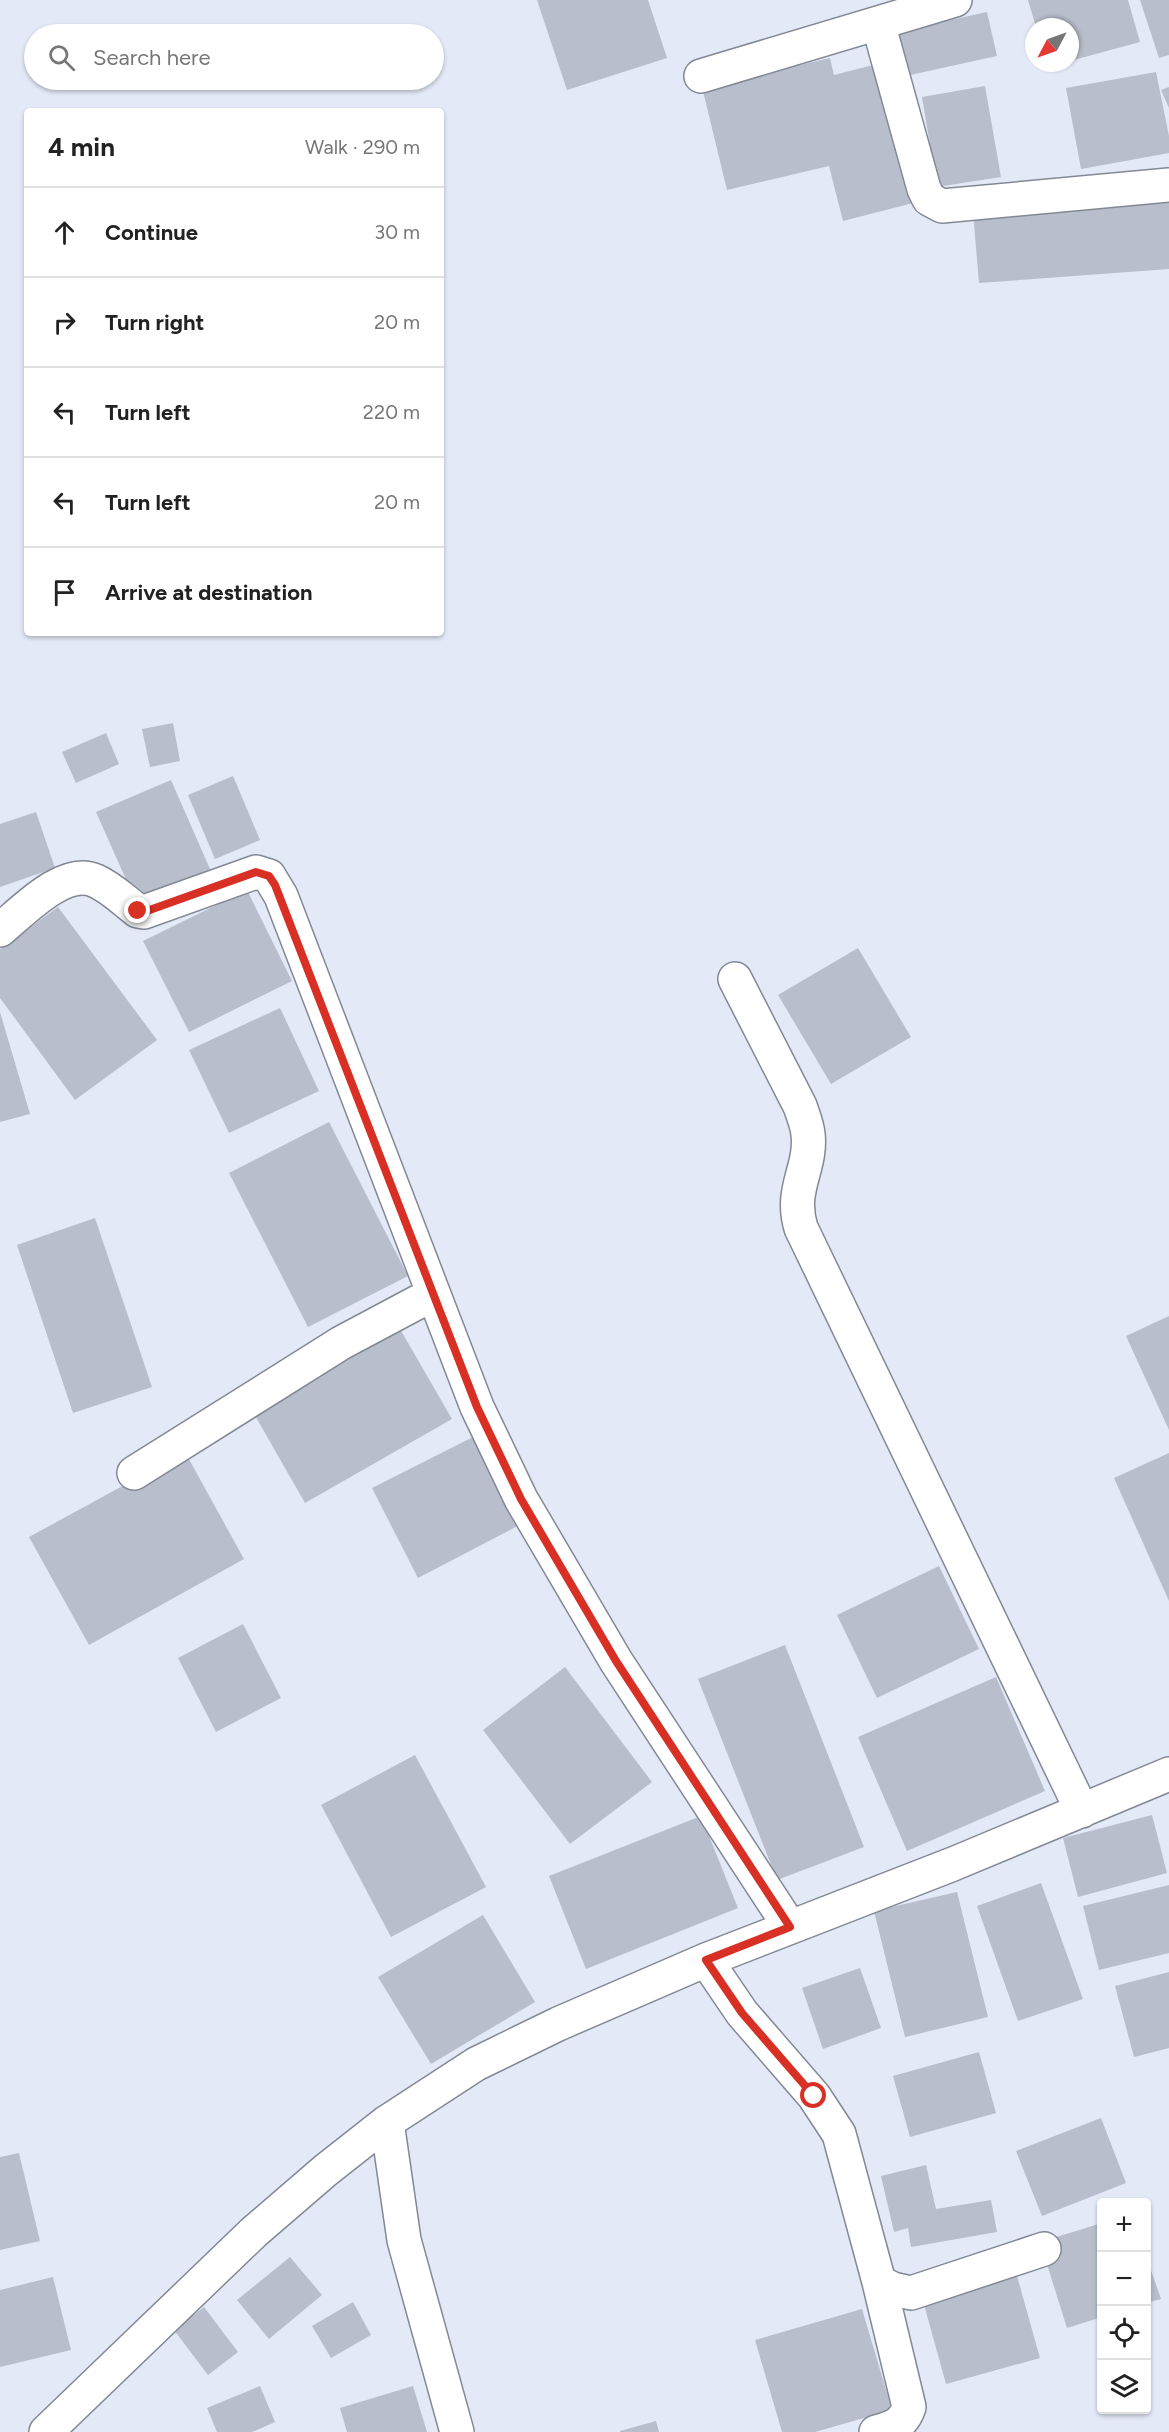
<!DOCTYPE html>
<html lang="en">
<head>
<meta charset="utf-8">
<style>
  :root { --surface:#fff; --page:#f2f2f2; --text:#222; --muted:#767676; --line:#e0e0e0 }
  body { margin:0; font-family:Figtree,sans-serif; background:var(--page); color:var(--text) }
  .controls { position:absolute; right:18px; bottom:18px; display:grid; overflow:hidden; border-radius:6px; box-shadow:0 2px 4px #0004 }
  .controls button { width:54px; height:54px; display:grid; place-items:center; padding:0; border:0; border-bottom:2px solid var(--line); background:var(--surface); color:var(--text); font:30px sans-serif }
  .compass { position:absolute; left:1025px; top:18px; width:54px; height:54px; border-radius:50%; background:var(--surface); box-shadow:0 2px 4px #0004; rotate:229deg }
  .stop { position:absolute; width:18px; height:18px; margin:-14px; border:4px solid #d93025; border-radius:50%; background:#fff }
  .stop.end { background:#d93025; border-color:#fff; box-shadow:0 2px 6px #0008 }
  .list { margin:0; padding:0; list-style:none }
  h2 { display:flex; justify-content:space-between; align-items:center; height:78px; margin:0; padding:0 24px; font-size:26px }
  h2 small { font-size:20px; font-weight:400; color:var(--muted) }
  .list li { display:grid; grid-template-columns:39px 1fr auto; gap:18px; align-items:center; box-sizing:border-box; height:90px; padding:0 24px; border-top:2px solid var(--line) }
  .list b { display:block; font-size:22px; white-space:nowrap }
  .list em { font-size:20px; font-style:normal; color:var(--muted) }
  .icon { flex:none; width:33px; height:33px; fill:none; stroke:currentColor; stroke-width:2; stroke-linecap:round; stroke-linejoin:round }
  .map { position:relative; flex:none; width:1169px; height:2432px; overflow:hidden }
  .search { position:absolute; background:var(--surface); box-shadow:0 2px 4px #0004; left:24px; top:24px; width:420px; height:66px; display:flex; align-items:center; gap:15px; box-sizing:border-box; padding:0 21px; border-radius:33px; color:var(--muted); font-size:22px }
  .panel { position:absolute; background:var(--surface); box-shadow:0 2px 4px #0004; left:24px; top:108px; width:420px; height:528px; border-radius:6px }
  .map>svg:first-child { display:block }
  .building { fill:#b8becb }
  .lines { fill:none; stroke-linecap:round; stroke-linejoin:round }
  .minor-casing { stroke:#838895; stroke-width:36 }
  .minor { stroke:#fff; stroke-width:33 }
  .route { stroke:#d93025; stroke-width:8 }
</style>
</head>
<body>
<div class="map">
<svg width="1169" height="2432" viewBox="0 0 1169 2432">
  <rect width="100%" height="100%" fill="#e3e9f7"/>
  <!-- building -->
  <path class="building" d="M537,0H648L667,58L567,90Z
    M1028,0H1128L1140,42L1070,61V27H1036Z
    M1140,0H1169V55L1159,58Z
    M987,12L997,56L901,77L891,33Z
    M830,58L834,75L877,64L913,203L843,221L829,166L727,190L702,87Z
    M1046,63H1060V64L1047,67Z
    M1156,72L1169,136V153L1081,169L1066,88Z
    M985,86L1001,177L937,187L922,97Z
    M1169,87V108L1161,90Z
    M1169,197V269L979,283L973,212Z
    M173,723L180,761L150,767L142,729Z
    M106,733L119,764L76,783L62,752Z
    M233,776L260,840L215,859L188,795Z
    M171,780L210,869L136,902L96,812Z
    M36,812L55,868L0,887V824Z
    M247,890L292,981L189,1032L143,941Z
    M58,907L157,1040L75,1100L0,998V949Z
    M858,948L911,1037L831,1084L778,995Z
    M280,1008L319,1091L229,1133L189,1050Z
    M0,1012L30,1114L0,1122Z
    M329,1122L408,1276L308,1327L229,1173Z
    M95,1218L152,1387L73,1413L17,1245Z
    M1169,1316V1430L1126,1336Z
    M400,1329L452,1419L305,1503L253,1412Z
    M481,1433L527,1521L418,1578L372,1488Z
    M185,1452L244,1559L89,1645L29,1537Z
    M1169,1453V1601L1114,1478Z
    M939,1566L979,1649L877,1698L837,1615Z
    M243,1624L281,1698L216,1732L178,1658Z
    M785,1645L864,1847L777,1880L698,1679Z
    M565,1667L652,1782L570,1844L483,1730Z
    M996,1677L1045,1791L907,1851L858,1737Z
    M415,1755L486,1887L391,1937L321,1805Z
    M1152,1815L1167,1873L1078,1897L1063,1838Z
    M701,1816L738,1908L586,1969L549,1876Z
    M1041,1883L1083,1999L1018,2021L977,1906Z
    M1169,1885V1953L1099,1970L1083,1906Z
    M957,1892L988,2017L905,2037L874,1911Z
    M483,1915L535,2002L431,2064L378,1977Z
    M860,1968L881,2028L823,2049L802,1988Z
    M1169,1972V2048L1134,2057L1115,1986Z
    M979,2052L996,2113L910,2137L893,2076Z
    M1101,2118L1126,2183L1042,2216L1016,2151Z
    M19,2153L40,2241L0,2250V2157Z
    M926,2165L936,2209L991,2200L997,2232L911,2247L908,2228L894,2232L881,2176Z
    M1102,2223V2317L1067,2328L1040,2242Z
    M1146,2256L1161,2299L1146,2303Z
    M290,2257L322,2295L269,2339L237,2300Z
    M1012,2258L1040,2358L946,2384L918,2283Z
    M53,2277L71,2350L0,2367V2290Z
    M353,2302L371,2335L331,2358L312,2326Z
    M204,2307L238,2352L208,2375L174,2330Z
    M862,2309L892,2410L815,2432H782L755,2340Z
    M260,2386L275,2422L252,2432H217L207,2408Z
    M413,2386L427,2432H347L340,2408Z
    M656,2421L659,2432H620V2431Z"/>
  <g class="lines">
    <!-- minor casing -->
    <g class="minor-casing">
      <path id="minor" d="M878,23L924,189L929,199L942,206L1169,185
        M701,76L955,0
        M0,930C23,911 65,866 96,881C112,888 124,901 138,911L144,912L256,872L269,876L281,896L477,1407L521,1499L616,1661L790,1927
        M735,979L800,1106C803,1115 807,1124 808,1134C812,1168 789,1189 801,1228L1082,1811
        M134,1473L341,1343L433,1294
        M706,1960L742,2013L814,2096L839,2134L879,2282L893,2289L911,2293L1044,2249
        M387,2122L404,2240L457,2432
        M46,2432L254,2232L326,2170L387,2122L476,2064L558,2024L706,1960L953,1864L1169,1774
        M876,2432C893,2427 903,2425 909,2407L879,2282"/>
    </g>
    <!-- minor -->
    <use href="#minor" class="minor"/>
  </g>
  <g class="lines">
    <!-- route -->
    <path class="route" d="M138,911L144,912L256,872L269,876L275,885L477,1407L521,1499L616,1661L790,1927L706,1960L742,2013L814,2096"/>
  </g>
</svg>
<div class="controls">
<button>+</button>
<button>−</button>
<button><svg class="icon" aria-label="locate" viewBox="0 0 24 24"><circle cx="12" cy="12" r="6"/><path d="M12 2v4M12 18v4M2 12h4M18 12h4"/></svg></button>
<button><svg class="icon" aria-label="layers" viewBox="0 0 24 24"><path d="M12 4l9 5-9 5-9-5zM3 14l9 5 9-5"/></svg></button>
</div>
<svg class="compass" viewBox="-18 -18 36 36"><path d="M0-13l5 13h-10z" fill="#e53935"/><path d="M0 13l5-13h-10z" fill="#767676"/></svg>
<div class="stop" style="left:814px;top:2096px"></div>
<div class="stop end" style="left:138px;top:911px"></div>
<div class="search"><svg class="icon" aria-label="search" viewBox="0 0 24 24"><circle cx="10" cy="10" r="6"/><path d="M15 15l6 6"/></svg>Search here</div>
<section class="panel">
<h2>4 min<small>Walk · 290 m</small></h2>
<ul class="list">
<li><svg class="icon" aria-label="ahead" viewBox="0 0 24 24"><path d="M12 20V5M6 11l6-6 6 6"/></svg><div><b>Continue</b></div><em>30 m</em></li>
<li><svg class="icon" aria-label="right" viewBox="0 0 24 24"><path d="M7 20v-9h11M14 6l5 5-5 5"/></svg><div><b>Turn right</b></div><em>20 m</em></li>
<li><svg class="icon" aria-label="left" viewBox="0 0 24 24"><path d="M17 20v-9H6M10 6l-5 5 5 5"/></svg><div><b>Turn left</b></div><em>220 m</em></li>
<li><svg class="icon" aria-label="left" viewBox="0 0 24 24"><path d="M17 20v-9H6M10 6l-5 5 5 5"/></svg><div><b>Turn left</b></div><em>20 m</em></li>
<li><svg class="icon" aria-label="arrive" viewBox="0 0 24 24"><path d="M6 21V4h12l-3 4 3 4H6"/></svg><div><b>Arrive at destination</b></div></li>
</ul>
</section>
</div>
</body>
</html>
